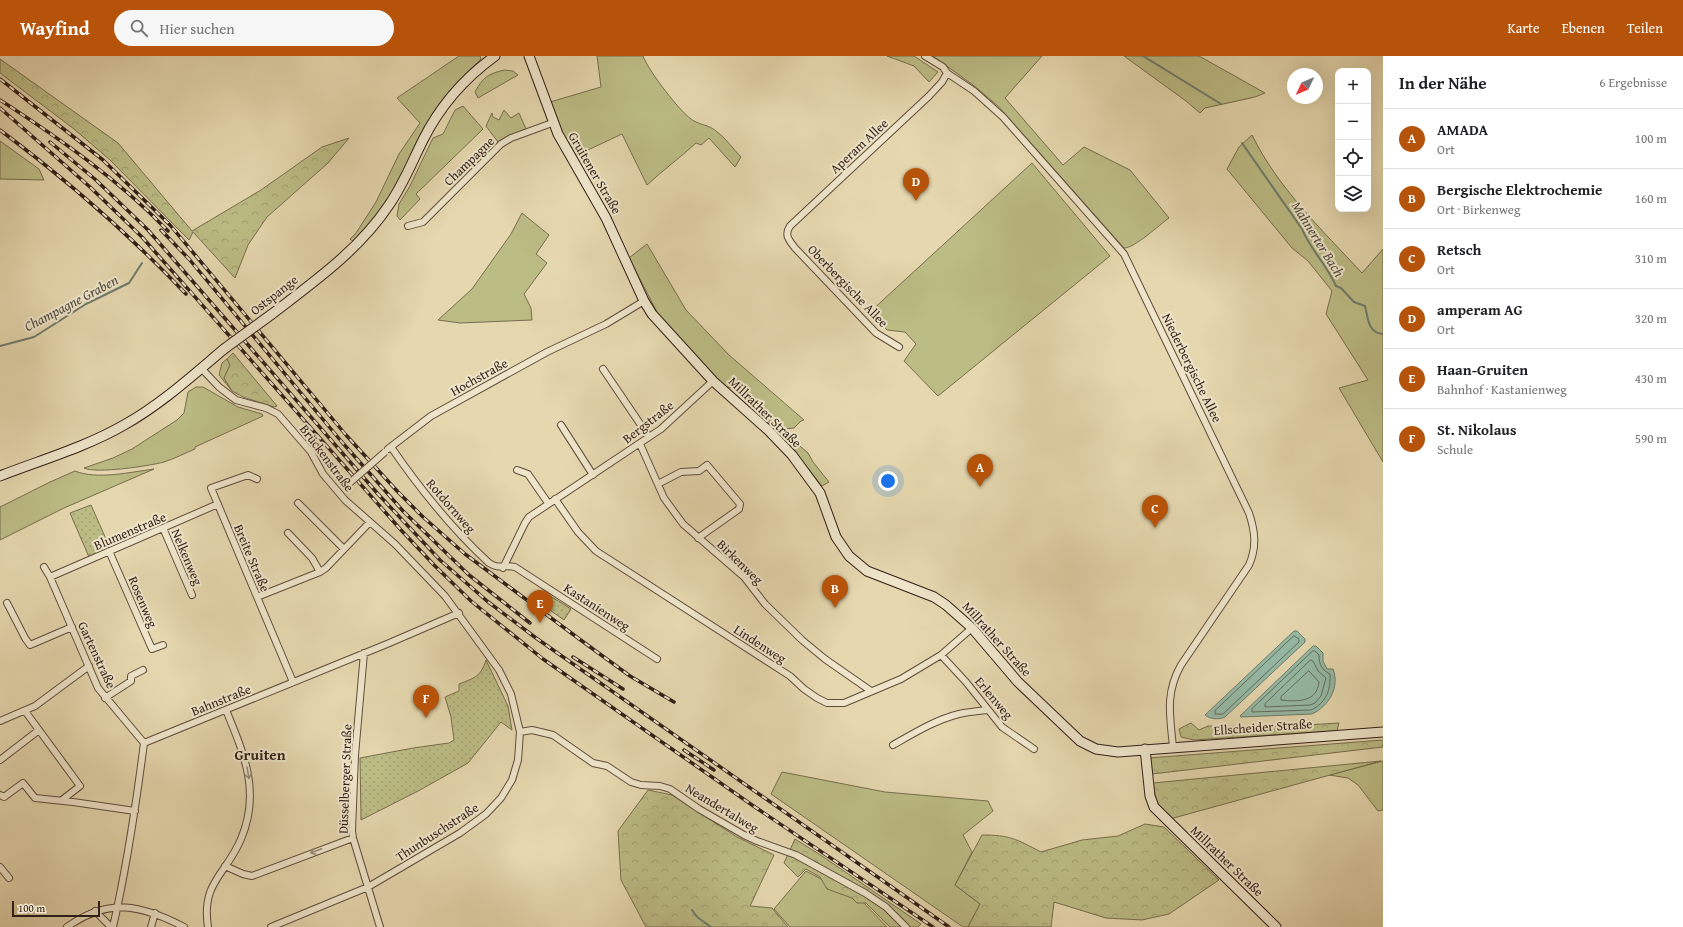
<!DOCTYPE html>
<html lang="de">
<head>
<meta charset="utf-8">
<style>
  :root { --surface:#fff; --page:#f6f6f6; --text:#202124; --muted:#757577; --line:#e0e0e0; --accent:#b45309 }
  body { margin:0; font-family:"Gentium Book Plus",serif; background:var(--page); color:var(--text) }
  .controls { position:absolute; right:12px; top:12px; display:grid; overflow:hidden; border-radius:8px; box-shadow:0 4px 16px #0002 }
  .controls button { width:36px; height:36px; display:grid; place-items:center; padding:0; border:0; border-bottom:1px solid var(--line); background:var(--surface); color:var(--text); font:20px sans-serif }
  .compass { position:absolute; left:1287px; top:12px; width:36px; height:36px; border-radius:50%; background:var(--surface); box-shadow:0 4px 16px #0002; rotate:226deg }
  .scale { position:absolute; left:12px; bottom:10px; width:88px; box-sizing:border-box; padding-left:4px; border:2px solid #321f17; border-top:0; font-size:11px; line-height:14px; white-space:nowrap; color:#321f17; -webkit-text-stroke:3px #eee5ca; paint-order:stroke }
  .you { position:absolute; left:888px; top:425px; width:14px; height:14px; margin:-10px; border:3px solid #fff; border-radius:50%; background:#1a73e8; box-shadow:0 0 0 6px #1a73e833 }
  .badge { display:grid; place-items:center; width:26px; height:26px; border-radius:50%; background:var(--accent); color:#fff; font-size:13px; font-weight:700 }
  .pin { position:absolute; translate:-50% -33px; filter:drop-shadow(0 1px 2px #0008) }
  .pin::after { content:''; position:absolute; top:21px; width:14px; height:12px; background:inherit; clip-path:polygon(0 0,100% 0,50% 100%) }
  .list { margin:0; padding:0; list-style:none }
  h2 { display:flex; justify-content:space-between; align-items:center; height:52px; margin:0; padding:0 16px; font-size:17px }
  h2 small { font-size:13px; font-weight:400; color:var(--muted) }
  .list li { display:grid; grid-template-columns:26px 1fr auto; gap:12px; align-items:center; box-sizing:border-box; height:60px; padding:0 16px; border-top:1px solid var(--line) }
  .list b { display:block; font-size:15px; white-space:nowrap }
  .list p { margin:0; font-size:13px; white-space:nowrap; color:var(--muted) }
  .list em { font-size:13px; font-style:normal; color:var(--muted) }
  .icon { flex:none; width:22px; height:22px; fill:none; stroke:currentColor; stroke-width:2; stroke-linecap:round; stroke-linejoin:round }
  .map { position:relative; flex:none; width:1383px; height:871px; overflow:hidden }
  header { display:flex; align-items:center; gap:24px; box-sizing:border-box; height:56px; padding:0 20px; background:var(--accent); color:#fff }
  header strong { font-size:19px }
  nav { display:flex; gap:22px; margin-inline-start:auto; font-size:14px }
  .search { width:280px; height:36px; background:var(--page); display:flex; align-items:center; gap:10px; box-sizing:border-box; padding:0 14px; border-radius:22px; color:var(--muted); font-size:15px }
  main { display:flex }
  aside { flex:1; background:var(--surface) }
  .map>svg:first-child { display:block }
  .green { fill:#bcbc85; stroke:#776e4e }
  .forest { fill:url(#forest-crowns); stroke:#776e4e }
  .park { fill:url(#park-dots); stroke:#776e4e }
  .water { fill:#96baa6; stroke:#6e7c6d }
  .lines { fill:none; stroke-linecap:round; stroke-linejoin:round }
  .shore { stroke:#646c5e; stroke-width:1 }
  .stream { stroke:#6e7c6d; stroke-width:2 }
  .street-casing { stroke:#5f4d3d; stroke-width:8 }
  .secondary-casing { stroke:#321f17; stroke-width:11 }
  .street { stroke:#eee5ca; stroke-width:6 }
  .secondary { stroke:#eee5ca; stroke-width:9 }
  .rail-casing { stroke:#321f17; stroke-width:3.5 }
  .rail { stroke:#eee5ca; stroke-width:2; stroke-dasharray:6; stroke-linecap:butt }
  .street-bridge-casing { stroke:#5f4d3d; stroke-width:8; stroke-linecap:butt }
  .secondary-bridge-casing { stroke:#321f17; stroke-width:11; stroke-linecap:butt }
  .street-bridge { stroke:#eee5ca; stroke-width:6 }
  .secondary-bridge { stroke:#eee5ca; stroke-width:9 }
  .oneway { stroke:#998c79 }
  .labels { text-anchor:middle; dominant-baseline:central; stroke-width:4; stroke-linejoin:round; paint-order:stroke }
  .street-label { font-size:13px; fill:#321f17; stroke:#eee5ca }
  .water-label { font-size:14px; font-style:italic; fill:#504e42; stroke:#eee5ca }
  .quarter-label { font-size:15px; font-weight:bold; fill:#321f17; stroke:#eee5ca }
</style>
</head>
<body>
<header>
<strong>Wayfind</strong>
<div class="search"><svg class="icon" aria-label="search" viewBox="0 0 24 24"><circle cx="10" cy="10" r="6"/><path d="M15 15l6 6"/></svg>Hier suchen</div>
<nav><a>Karte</a><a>Ebenen</a><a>Teilen</a></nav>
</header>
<main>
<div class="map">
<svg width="1383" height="871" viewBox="0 0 1383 871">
  <defs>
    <pattern id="forest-crowns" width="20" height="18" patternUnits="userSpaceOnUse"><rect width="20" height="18" fill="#bcbc85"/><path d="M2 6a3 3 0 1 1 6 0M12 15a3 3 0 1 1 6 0" fill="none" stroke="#a2a172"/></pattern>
    <pattern id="park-dots" width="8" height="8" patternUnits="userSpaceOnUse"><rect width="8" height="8" fill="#bcbc85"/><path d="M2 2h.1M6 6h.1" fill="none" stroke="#a2a172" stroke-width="1.8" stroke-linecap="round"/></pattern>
  </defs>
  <rect width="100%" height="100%" fill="#e5d7ae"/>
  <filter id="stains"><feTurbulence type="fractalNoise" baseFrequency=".005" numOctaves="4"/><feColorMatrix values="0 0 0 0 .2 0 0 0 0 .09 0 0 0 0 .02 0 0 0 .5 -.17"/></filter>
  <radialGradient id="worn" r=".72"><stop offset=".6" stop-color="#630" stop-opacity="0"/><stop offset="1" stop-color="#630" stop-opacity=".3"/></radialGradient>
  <!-- green -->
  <path class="green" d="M459,0H480L481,3C463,20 445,38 432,59C418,82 409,109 395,133C383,152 368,169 354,186L350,183L356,177L376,146L399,98L420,67L397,42Z
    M597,0H643C648,14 681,58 694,65C701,69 709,69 716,75C726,82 733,93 741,101L735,111L709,82L701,89L696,87C680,102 663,114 647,129L622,78L573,101L556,65L550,46L601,31Z
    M887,0H914L938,16L929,26L914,10Z
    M933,0H1042L1005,42L1063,109L1084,91L1130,114L1169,162C1159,169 1135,192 1124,192L998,50L973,29Z
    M1124,0H1199L1265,37L1255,41L1205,52L1200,57L1186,45Z
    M504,14L513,15L518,19L478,42L475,36C483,21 488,18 504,14Z
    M463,50L483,73L416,138L420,143L400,164L397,160L399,148L410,130L433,82L443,78L455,54Z
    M504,54L511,62L519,57L526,73L509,80L498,86L486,70L492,57L493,61L499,64Z
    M1252,79C1278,132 1322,174 1362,217L1383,193V406L1339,332L1368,324L1326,258L1332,235L1308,205L1292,192L1227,113L1239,91Z
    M0,85L39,113L44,124L0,123Z
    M1032,107L1110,200L938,340L904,305L916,288L905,276L887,274L870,256Z
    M522,157L549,179L536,198L547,207L524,238L531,252L532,264L460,267L438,264L472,233L511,178Z
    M647,188L686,254L729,299L804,364L801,365L794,372L784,373L794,385L808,397L813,406L829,426L822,430L796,397L769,368V363L760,356L755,357L753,355L754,351L733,332L726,331L701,306L658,258L629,202Z
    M227,303L230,309L224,322L232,335L219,319L222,307Z
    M196,331H203L238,351L262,358L263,360L195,391V393C185,397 174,403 164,406C149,410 96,418 84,412L113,402L132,393L177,364L184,357L188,336Z
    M154,413L64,452L0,484V451L50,426L75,415C97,424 131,416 154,413Z
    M1383,705V754L1378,755L1358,729L1348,722L1329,719Z
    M782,716L885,736L988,745L993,755L963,779L972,796L955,829L980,848L968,871H963L771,738Z
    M806,815L861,844L887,871H790L774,853Z"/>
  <!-- forest -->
  <path class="forest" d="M0,3L118,87L192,175L261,134L322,91L349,82L328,107L267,161L248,189L235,222L193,176L189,184L110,104L74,73L0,17Z
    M233,297L277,350L274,351L243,341L232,335L224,322L230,309L227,303Z
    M1191,667L1199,674L1208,670L1273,671L1339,667L1337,675L1194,684L1181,681L1179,673Z
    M1383,684V691L1152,718L1149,702Z
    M1381,705L1170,763L1157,751L1153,727Z
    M648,734L672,739L737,781L774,799L750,850L772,852L788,871H646L621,824L618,775Z
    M1145,768L1164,771L1219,824L1169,858L1142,864L1106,862L1054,846L1051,871H968L980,848L955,829L982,779C1010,779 1016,783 1041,796L1082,784L1118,780Z
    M795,783L822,800L921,868L918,871H890L866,847H857L852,842L827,833L820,821L806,813L798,821L784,807Z"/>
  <!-- park -->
  <path class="park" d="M91,449L110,492L89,501L70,457Z
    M547,538L571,553L564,564L547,552Z
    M486,604L508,650L512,674L501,666L468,707L420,734L361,764L360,702L413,692L449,687L454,684L451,661L445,641L459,635V628C474,622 481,621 486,604Z"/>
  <!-- water -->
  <path class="water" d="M1294,575H1297L1305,583V586L1225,661C1220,664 1209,663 1205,659Z
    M1313,590H1316L1323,597V605L1327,613H1333C1340,631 1329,650 1312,658L1241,661L1240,660Z"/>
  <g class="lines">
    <!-- shore -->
    <path class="shore" d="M1294,580L1299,583V586L1223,658H1215V655Z
      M1313,595H1315L1319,599C1319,609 1322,614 1330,618C1331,634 1326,647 1311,654L1252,656V653Z
      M1311,604L1313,605L1318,615L1326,622L1321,640L1315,647L1310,649L1265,651V648Z
      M1309,615L1319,626C1317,646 1298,646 1281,644V641Z"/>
    <!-- stream -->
    <path class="stream" d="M1143,0L1221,48
      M1242,87L1302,173C1310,193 1327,209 1336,230L1341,232L1354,246L1365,250C1368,262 1368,277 1383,278
      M0,290L34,281L86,248L129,227L142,207
      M692,854L697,861L711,871"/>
    <!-- street casing -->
    <g class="street-casing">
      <path id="street" d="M925,0L943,11L947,17L974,35L1003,61L1124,198L1249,457C1255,475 1257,491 1249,509L1181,609C1165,637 1170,660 1173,691
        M408,170L423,166L501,88L511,82L552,67
        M899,291L876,277L795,192C789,184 784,179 790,170L929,40L942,26L947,17
        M201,312L219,331L236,344L266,352L278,358L311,396L323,418L345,444L395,488L445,540L499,614L511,638L520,676L518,704L512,724L501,742L486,758L460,777L368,831L271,871
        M603,313L649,381
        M561,369L593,419
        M640,388L664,442L683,468L744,521L765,548L802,584L825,603L871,635
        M391,391C420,433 451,472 489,507C500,514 504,508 515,511L657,603
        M388,393L431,360L547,296L606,268L644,245
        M517,414L528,418L548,447
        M257,423L248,419L211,432L293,626
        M658,428L681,416L699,415L707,409L740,448L739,453L698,482
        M555,443L578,476L596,495L790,620L804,633L817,642L827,647H844L901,623L941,599L972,572
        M298,447L344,493
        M163,472L192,539
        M288,477L312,502L320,516
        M109,495L152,593L163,589
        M44,511L50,521L98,632L144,687
        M503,512L525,467L529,461L661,373L713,325
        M50,521L218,448
        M257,541L320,516L326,512L370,466
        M7,547L25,582L30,589L72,571
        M364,597L355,699L352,775L353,782L380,871
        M941,599L966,626L1002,671L1034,693
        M105,642L131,625V620L143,614
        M25,655L80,730L62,744
        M0,665L35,650L89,610
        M520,676L532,674L553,679L593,707L607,710L631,726L641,729L660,730L670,733L699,753L744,779L757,785L796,799L865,837L886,851L906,871
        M893,689C914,677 935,664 959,658C968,656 978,655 987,654
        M0,704L39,674
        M0,739L4,741L23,727L35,742L73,746L135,755
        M225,810L243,818L252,820L353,782
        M0,811L9,822
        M95,855L111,871
        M67,871C108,841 142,849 184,871
        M113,871C127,810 136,749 144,687L387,588L459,557
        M151,871L155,857
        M208,871C201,826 226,819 241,783C261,736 244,698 226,654"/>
    </g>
    <!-- secondary casing -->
    <g class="secondary-casing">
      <path id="secondary" d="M529,0L558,78L606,162L644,245L652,258L713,325L768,374L792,399L820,437L836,481L849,500L867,515L934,541L946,549L972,572L1018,626L1080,685L1096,693L1118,696L1383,676
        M272,258C315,225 359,194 389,149C403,129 412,106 423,84C440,50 463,23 495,0
        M0,420C41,404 86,391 124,369C160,349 192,320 224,293
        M1145,693L1150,740L1154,751L1276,871"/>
    </g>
    <!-- street -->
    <use href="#street" class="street"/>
    <!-- secondary -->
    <use href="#secondary" class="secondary"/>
    <!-- rail casing -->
    <g class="rail-casing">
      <path id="rail" d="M0,23L103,104L170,169L346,379L398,436L423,461L465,498L582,585L630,620L674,646
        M0,44C60,83 118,123 168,175
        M0,52L90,131L142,181L401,474L434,509L471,545L543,603L752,749L933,871
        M0,74C67,124 129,178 186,238
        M50,86L96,124L148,174L378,438L440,504L487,545L536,582L949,871
        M161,174L189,203L341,385L403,455L469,519L530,567
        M573,601L623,633
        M684,694L714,714"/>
    </g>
    <!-- rail -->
    <use href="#rail" class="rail"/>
    <!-- street-bridge casing -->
    <g class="street-bridge-casing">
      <path id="street-bridge" d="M345,431L385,396"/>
    </g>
    <!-- secondary-bridge casing -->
    <g class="secondary-bridge-casing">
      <path id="secondary-bridge" d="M224,293L272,258"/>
    </g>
    <!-- street-bridge -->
    <use href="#street-bridge" class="street-bridge"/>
    <!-- secondary-bridge -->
    <use href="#secondary-bridge" class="secondary-bridge"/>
  </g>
  <!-- one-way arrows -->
  <defs><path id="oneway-shaft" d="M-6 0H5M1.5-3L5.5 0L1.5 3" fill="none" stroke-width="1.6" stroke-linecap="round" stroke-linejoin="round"/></defs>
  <g class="oneway">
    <use href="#oneway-shaft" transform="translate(248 717) rotate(80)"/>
    <use href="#oneway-shaft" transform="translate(316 795) rotate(159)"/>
  </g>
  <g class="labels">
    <!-- street labels -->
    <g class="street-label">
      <text transform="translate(859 90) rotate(-43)">Aperam Allee</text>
      <text transform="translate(469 105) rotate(-44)">Champagne</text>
      <text transform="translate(595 117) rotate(60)">Gruitener Straße</text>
      <text transform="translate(848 230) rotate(46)">Oberbergische Allee</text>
      <text transform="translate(274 239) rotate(-38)">Ostspange</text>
      <text transform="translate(1192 312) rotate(64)">Niederbergische Allee</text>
      <text transform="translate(479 321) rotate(-29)">Hochstraße</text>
      <text transform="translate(765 356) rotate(44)">Millrather Straße</text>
      <text transform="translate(648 366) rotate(-38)">Bergstraße</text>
      <text transform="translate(327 402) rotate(53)">Brückenstraße</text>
      <text transform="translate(451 450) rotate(49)">Rotdornweg</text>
      <text transform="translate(130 475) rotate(-23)">Blumenstraße</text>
      <text transform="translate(187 501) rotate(67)">Nelkenweg</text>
      <text transform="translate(252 502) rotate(67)">Breite Straße</text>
      <text transform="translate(740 506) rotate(44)">Birkenweg</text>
      <text transform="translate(143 546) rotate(67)">Rosenweg</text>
      <text transform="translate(597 551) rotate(33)">Kastanienweg</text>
      <text transform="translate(997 583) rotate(48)">Millrather Straße</text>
      <text transform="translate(760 588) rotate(33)">Lindenweg</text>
      <text transform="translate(97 599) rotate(65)">Gartenstraße</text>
      <text transform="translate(994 642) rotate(50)">Erlenweg</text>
      <text transform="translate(221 644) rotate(-22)">Bahnstraße</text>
      <text transform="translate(1263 671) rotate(-4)">Ellscheider Straße</text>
      <text transform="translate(345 723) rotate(-88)">Düsselberger Straße</text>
      <text transform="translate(722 752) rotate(31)">Neandertalweg</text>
      <text transform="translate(437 776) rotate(-33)">Thunbuschstraße</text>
      <text transform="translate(1227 805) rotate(44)">Millrather Straße</text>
    </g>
    <!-- water labels -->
    <g class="water-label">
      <text transform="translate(1318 183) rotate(58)">Mahnerter Bach</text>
      <text transform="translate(71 247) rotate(-28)">Champagne Graben</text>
    </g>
    <!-- quarter labels -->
    <g class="quarter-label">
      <text x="260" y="698">Gruiten</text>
    </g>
  </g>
  <rect width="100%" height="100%" filter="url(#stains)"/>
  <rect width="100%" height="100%" fill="url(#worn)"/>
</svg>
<div class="controls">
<button>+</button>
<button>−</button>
<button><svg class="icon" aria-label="locate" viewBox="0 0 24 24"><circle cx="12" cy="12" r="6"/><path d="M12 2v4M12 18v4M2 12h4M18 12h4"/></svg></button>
<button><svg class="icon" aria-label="layers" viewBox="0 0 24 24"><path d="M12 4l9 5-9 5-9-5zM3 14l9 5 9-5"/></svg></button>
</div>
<svg class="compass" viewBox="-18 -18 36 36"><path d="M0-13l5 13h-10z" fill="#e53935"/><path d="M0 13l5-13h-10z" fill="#757577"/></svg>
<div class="scale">100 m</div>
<div class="you"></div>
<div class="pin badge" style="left:980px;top:431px">A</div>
<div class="pin badge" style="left:835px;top:552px">B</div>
<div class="pin badge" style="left:1155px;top:472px">C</div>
<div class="pin badge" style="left:916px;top:145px">D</div>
<div class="pin badge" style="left:540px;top:567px">E</div>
<div class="pin badge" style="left:426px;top:662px">F</div>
</div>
<aside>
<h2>In der Nähe<small>6 Ergebnisse</small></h2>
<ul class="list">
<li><span class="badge">A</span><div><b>AMADA</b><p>Ort</p></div><em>100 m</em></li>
<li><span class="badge">B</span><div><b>Bergische Elektrochemie</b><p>Ort · Birkenweg</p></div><em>160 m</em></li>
<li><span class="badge">C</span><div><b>Retsch</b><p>Ort</p></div><em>310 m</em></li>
<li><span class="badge">D</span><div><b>amperam AG</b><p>Ort</p></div><em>320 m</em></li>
<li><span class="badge">E</span><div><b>Haan-Gruiten</b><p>Bahnhof · Kastanienweg</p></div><em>430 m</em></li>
<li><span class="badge">F</span><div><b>St. Nikolaus</b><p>Schule</p></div><em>590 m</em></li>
</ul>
</aside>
</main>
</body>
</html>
